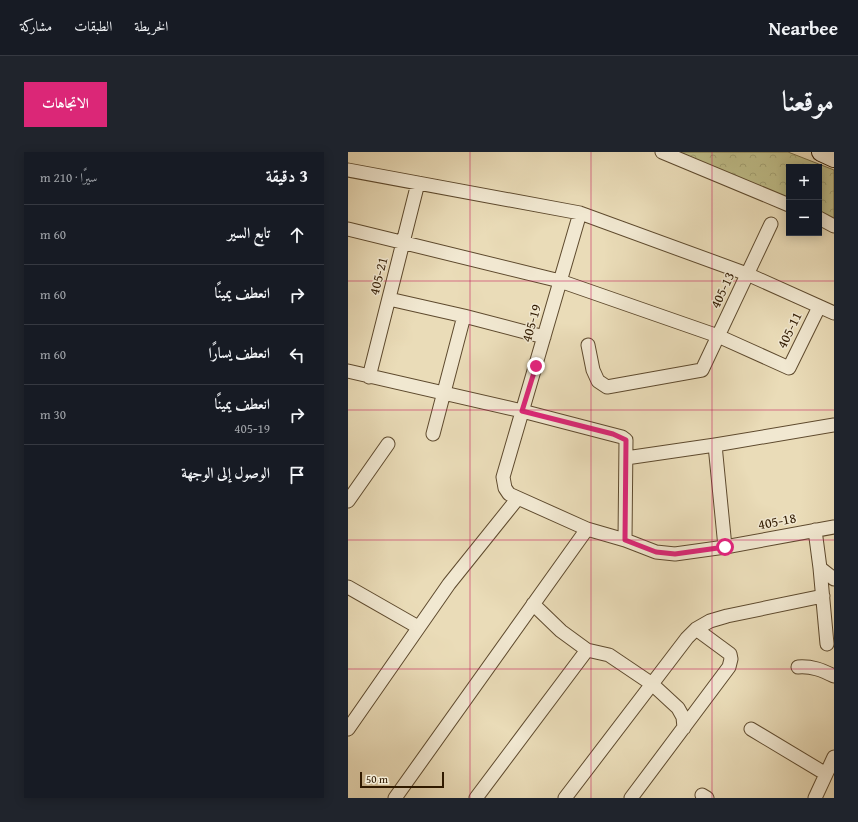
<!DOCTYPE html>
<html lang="ar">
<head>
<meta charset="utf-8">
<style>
  :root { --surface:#171b24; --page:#20242c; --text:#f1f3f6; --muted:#9ea1a6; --line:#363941; --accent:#db2777 }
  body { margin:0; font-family:"Gentium Book Plus",Amiri,serif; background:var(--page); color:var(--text); direction:rtl }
  .controls { position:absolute; right:12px; top:12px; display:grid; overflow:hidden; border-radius:0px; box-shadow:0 2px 10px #0003 }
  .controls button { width:36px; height:36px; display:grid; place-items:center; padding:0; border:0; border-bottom:1px solid var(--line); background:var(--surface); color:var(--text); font:20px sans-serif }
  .scale { position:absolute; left:12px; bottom:10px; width:84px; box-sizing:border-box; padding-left:4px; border:2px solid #301a00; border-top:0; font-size:11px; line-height:14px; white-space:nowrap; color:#301a00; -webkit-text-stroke:3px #f1e8d1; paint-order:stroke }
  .stop { position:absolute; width:12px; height:12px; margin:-9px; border:3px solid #db2777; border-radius:50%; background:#fff }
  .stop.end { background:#db2777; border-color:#fff; box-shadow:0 1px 4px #0008 }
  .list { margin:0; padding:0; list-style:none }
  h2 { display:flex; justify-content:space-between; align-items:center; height:52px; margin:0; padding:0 16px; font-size:17px }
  h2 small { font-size:13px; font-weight:400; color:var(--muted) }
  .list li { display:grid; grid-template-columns:26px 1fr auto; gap:12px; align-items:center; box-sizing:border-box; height:60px; padding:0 16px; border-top:1px solid var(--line) }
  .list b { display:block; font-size:15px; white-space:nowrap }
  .list p { margin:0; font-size:13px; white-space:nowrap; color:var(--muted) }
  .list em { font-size:13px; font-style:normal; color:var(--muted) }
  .icon { flex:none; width:22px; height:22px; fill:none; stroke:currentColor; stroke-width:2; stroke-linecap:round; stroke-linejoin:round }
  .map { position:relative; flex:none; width:486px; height:646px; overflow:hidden; direction:ltr; border-radius:0px }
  header { display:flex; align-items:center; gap:24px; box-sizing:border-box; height:56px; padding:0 20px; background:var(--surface); border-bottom:1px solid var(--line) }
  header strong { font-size:19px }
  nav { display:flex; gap:22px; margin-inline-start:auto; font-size:14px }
  .intro { display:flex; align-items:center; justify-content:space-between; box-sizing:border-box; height:96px; padding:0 24px }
  h1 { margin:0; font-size:28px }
  .button { padding:10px 18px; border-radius:0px; background:var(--accent); color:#fff; font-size:14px; font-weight:700 }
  main { display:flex; gap:24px; padding:0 24px }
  aside { flex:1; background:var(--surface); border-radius:0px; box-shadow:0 2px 10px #0003 }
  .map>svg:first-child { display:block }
  .forest { fill:url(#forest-crowns); stroke:#786c45 }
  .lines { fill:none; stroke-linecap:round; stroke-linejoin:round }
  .street-casing { stroke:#5e4a2e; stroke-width:15 }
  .secondary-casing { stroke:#301a00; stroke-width:20 }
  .street { stroke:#f1e8d1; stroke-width:13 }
  .secondary { stroke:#f1e8d1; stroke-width:18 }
  .route { stroke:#db2777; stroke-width:5 }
  .grid { fill:none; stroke:#c2185b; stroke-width:1; stroke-opacity:0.55 }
  .labels { text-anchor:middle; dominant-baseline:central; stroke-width:3; stroke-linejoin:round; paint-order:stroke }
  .street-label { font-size:14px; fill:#301a00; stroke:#f1e8d1 }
</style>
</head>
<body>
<header>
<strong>Nearbee</strong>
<nav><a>الخريطة</a><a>الطبقات</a><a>مشاركة</a></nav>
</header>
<div class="intro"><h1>موقعنا</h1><a class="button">الاتجاهات</a></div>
<main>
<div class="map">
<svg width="486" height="646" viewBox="0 0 486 646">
  <defs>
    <pattern id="forest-crowns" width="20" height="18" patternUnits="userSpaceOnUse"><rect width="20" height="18" fill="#bfbe8a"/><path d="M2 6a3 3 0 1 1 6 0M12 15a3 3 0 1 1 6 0" fill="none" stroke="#a4a375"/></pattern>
  </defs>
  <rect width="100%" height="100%" fill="#eadcb8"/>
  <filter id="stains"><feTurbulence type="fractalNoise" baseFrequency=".005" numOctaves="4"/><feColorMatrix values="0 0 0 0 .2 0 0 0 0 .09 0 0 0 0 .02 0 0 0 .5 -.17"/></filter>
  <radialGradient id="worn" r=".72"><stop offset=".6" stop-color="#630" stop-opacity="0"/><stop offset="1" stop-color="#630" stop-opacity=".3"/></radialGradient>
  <!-- forest -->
  <path class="forest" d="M331,0H440L486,18V71L471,63V15H441V48Z"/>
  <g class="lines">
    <!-- street casing -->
    <g class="street-casing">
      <path id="street" d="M314,0L441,53
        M0,18L232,61L399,122L486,161
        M232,61L155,325L157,336L161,342L239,377L277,388L308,400L327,402L377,395L486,375
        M471,66L486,74
        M0,77L212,129L370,184L441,216L471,155
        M41,147L116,164L196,185
        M240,193L245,218L250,229L259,235L354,218L423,72
        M0,219L174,259L274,285L278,288L277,388
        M21,225L70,31
        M85,282L116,164
        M367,293L377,395
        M278,306L367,293L486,273
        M0,349L40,292
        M467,378L472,416L479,492
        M472,416L486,427
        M0,435L70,475
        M185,452L213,479L239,498L261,503L304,532L330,556L335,565L336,576
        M450,515C464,514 474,518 486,524
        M0,577L101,432L170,346
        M403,577L478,622
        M354,643L359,646
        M47,646L239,377
        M128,646L239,498
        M217,646L339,486L348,477L362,469L379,464L475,444
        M283,646L381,515L383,507L382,502L348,477
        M467,646L486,605"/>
    </g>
    <!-- secondary casing -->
    <g class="secondary-casing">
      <path id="secondary" d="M473,0L486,6"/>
    </g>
    <!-- street -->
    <use href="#street" class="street"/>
    <!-- secondary -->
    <use href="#secondary" class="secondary"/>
  </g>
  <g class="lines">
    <!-- route -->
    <path class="route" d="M188,214L174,259L265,282L278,288L277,388L308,400L327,402L377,395"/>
  </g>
  <!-- grid -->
  <path class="grid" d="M122,0V646M243,0V646M364,0V646M0,129H486M0,258H486M0,388H486M0,517H486"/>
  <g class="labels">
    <!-- street labels -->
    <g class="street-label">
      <text transform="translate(30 124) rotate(-76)">405-21</text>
      <text transform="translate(374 138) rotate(-65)">405-13</text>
      <text transform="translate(183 171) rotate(-74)">405-19</text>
      <text transform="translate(441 178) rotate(-64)">405-11</text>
      <text transform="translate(429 369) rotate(-11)">405-18</text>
    </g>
  </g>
  <rect width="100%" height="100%" filter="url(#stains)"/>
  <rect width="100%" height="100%" fill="url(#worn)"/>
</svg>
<div class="controls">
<button>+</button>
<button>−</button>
</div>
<div class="scale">50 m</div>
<div class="stop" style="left:377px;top:395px"></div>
<div class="stop end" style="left:188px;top:214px"></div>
</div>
<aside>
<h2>3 دقيقة<small>سيرًا · 210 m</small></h2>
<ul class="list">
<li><svg class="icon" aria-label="ahead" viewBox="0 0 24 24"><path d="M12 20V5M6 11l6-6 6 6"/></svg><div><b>تابع السير</b></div><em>60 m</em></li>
<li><svg class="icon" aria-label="right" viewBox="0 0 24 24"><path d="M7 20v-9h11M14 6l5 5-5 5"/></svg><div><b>انعطف يمينًا</b></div><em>60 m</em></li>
<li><svg class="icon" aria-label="left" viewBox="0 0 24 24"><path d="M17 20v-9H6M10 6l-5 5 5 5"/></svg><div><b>انعطف يسارًا</b></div><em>60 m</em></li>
<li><svg class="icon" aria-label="right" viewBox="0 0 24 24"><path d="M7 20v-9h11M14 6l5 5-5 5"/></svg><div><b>انعطف يمينًا</b><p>405-19</p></div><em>30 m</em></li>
<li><svg class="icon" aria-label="arrive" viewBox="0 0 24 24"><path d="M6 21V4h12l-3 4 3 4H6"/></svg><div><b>الوصول إلى الوجهة</b></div></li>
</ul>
</aside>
</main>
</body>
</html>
